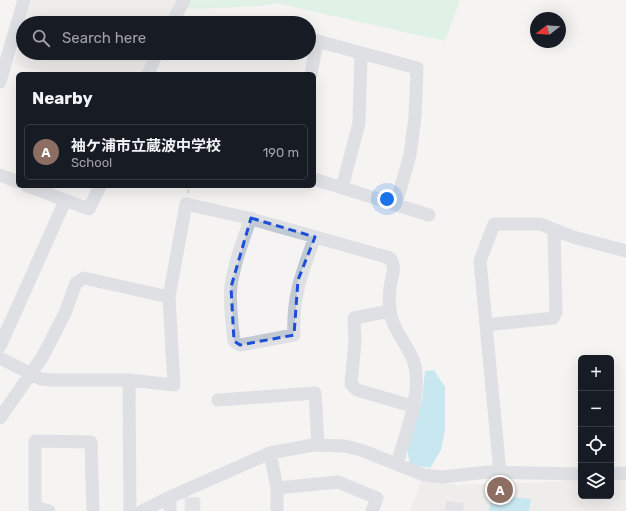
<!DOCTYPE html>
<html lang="en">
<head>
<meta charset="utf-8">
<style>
  :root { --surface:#171b24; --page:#242831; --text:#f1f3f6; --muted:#9ea1a6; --line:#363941; --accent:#1a73e8 }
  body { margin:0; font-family:Rubik,"Noto Sans JP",sans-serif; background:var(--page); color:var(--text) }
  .controls { position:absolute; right:12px; bottom:12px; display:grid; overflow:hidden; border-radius:6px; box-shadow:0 4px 16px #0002 }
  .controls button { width:36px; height:36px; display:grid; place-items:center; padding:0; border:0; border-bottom:1px solid var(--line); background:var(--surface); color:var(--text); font:20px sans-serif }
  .compass { position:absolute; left:530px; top:12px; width:36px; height:36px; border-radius:50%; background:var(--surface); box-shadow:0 4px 16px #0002; rotate:253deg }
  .you { position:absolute; left:387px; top:199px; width:14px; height:14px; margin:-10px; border:3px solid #fff; border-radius:50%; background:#1a73e8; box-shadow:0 0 0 6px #1a73e833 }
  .badge { display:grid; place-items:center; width:26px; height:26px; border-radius:50%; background:var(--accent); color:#fff; font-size:13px; font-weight:700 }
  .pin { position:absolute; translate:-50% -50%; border:2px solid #fff; box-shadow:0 1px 4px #0006 }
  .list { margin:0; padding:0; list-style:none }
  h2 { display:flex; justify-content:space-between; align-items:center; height:52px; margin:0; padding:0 16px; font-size:17px }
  h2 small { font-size:13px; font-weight:400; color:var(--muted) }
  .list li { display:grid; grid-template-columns:26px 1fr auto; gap:12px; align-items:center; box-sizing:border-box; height:56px; margin:0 8px 8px; padding:0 8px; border:1px solid var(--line); border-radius:6px }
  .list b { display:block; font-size:15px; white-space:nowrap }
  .list p { margin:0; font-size:13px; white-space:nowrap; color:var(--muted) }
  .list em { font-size:13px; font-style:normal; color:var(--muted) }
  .icon { flex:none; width:22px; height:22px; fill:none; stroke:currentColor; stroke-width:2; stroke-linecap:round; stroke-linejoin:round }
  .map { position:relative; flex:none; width:626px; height:511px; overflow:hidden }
  .search { position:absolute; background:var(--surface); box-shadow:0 4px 16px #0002; left:16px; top:16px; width:300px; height:44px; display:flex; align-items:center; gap:10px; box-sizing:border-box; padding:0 14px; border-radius:22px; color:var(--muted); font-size:15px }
  .panel { position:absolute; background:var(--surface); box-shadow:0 4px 16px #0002; left:16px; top:72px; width:300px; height:116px; border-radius:6px }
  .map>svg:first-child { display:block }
  .education { fill:#e6e4e5 }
  .green { fill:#c3f1d5 }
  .water { fill:#90daee }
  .building { fill:#cdcfd5; stroke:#d7d9de }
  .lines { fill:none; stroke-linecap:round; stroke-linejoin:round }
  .path { stroke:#7ad0a6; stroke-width:2; stroke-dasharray:3 2; stroke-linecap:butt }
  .street { stroke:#c1cad2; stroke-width:13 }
  .marked { fill:none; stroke:#1d4ed8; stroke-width:3; stroke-dasharray:8 5; stroke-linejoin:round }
</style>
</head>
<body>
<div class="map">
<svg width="626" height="511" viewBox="0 0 626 511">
  <rect width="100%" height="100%" fill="#f5f3f3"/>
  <!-- education -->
  <path class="education" d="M32,0H181L168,23H25Z
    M23,31V53H153L145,74H54L14,65Z
    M626,476V511H410L422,480L457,485L548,482L581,480V496H611V477Z"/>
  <!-- green -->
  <path class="green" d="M182,0H460L445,41L276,3L262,6L186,9Z"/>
  <!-- water -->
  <path class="water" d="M434,370L445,387V430L441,450L430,468L410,464L407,448L422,400L425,371Z
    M491,495L531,499L529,511H489Z"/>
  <!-- building -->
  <path class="building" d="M185,497L200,498V511H185Z
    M446,501L464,503L463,511H439H445Z"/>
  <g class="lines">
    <!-- path -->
    <path class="path" d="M188,193L189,186"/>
    <!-- street -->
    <path class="street" d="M172,23L184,0
      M148,74L157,53
      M311,74L317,41L417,68L415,117L410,155L396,204
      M0,82L24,0
      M0,175L18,182
      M314,179L429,215
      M27,186L89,209L100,186
      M342,188L359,123L361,53
      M251,218C243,240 234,264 231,286C229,304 232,324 234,341L240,345L294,335C292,297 302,272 315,237
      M390,311L354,318L355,342L351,384L357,390L412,406
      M486,325L553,318L556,312L554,230
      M0,346L65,201
      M0,358L41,379L49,380H129L174,385L169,297L186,204L248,218L390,258C397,268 391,277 390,288C389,295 389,302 390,309C391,328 408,345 414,362C423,392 405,435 397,464
      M129,380L130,511
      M218,400L315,393L318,445
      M0,418L43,356L65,313L76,283L84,278L169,297
      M270,453L277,488L338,482L377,498L372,511
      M500,473L480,261L494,224H540L573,237L626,251
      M611,474L626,473
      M49,511L35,507V441L91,442L93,511
      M142,511L170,497L270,453L313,445L345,446L361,450L424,475L442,477L488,472L581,474
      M170,511V497
      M277,511V488"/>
  </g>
  <!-- marked area -->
  <path d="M0 0H626V511H0ZM251,218L315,237L298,280L294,335L240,345L234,341L231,287Z" fill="#f5f3f3" fill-opacity=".55" fill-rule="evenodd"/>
  <path class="marked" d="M251,218L315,237L298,280L294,335L240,345L234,341L231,287Z"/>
</svg>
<div class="controls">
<button>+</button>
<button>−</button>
<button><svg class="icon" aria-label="locate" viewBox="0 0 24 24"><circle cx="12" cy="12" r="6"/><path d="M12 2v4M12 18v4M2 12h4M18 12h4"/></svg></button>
<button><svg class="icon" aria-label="layers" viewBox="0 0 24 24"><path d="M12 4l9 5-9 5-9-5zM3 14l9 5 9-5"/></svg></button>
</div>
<svg class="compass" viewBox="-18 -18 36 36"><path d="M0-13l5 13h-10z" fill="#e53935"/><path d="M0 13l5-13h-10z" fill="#9ea1a6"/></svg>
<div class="you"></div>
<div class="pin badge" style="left:500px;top:490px;background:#8d6e63">A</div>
<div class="search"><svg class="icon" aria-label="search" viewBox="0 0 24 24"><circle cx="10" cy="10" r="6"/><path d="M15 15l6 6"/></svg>Search here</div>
<section class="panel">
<h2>Nearby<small></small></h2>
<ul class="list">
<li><span class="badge" style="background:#8d6e63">A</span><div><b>袖ケ浦市立蔵波中学校</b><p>School</p></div><em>190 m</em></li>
</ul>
</section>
</div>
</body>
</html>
